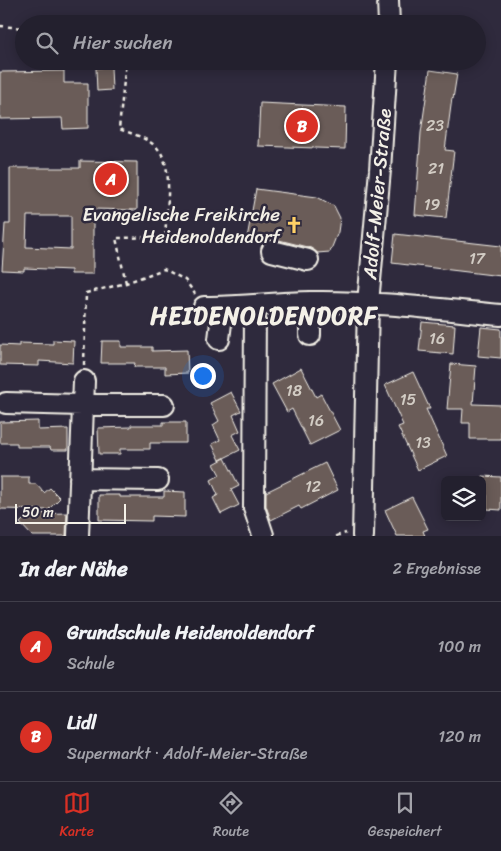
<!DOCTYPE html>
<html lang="de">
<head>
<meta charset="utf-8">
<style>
  :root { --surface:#23202e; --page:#2b2836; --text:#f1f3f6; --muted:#a3a3aa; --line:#403e4a; --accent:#d93025 }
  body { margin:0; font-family:Sriracha,sans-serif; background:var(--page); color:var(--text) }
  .controls { position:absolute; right:15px; bottom:15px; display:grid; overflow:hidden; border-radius:8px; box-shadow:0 2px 12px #0003 }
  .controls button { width:45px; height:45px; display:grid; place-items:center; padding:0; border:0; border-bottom:1px solid var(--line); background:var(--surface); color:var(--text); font:25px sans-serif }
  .scale { position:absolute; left:15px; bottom:12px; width:111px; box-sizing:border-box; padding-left:5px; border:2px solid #f4f1e8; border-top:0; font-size:14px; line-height:18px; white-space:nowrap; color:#f4f1e8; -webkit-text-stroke:4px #2f2a3d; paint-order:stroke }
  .you { position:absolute; left:202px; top:375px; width:18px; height:18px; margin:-12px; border:4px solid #fff; border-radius:50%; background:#1a73e8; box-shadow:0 0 0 8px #1a73e833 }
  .badge { display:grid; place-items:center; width:32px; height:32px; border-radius:50%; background:var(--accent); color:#fff; font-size:16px; font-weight:700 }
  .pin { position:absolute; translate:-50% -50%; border:2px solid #fff; box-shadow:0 1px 5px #0006 }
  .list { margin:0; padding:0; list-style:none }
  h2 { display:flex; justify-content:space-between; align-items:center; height:65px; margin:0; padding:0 20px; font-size:21px }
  h2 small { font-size:16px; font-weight:400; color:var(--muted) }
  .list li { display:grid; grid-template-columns:32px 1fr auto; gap:15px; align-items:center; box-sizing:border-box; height:90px; padding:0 20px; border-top:1px solid var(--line) }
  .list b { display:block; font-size:19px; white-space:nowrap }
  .list p { margin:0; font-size:16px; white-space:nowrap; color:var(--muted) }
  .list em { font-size:16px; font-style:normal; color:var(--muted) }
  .icon { flex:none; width:28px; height:28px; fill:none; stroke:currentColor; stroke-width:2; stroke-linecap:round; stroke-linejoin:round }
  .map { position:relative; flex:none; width:501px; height:536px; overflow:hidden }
  .search { position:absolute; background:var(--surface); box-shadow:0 2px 12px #0003; left:15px; right:15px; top:15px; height:55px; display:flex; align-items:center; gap:12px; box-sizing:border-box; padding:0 18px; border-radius:28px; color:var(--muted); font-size:19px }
  .sheet { height:245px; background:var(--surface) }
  nav { display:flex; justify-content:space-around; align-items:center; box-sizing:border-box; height:70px; border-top:1px solid var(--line); background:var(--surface); font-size:14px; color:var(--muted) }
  nav a { display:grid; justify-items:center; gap:2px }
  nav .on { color:var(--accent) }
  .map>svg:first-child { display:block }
  .building { fill:#6b5b59; stroke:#f4f1e8; fill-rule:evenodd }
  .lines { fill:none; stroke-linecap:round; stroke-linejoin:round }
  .minor-casing { stroke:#f4f1e8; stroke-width:24 }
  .path { stroke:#f4f1e8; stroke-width:2.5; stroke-dasharray:4 4; stroke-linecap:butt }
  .minor { stroke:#2f2a3d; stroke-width:20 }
  .labels { text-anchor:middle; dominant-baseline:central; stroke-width:5; stroke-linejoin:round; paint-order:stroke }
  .number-label { font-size:16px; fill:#d2ccc4 }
  .street-label { font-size:19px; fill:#f4f1e8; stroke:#2f2a3d }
  .poi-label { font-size:19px; fill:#f4f1e8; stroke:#2f2a3d; text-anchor:end }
  .district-label { font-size:24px; font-weight:bold; letter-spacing:1px; fill:#f4f1e8; stroke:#2f2a3d }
</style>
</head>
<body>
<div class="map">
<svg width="501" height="536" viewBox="0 0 501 536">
  <rect width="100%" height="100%" fill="#2f2a3d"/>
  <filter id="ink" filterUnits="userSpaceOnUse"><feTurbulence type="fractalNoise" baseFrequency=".02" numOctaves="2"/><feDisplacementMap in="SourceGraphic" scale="10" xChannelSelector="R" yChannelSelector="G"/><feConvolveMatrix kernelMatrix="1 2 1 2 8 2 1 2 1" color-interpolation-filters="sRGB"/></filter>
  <g filter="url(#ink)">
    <!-- building -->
    <path class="building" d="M111,67L112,90L97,91L96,68Z
      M430,70L457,74L453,99L452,98L445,150L454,151L446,218L415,215L421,133Z
      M64,71V83H88V128L63,129L62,118L0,119V72Z
      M260,103L346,107L345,149L258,146Z
      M80,161L137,162V210L93,209V274H71V270L24,268V271L2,270L5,224H10V168H80ZM27,216H71V249L26,247Z
      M256,189L317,197L334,206L340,218L338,232L330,252L317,253L311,248L275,239L267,241L247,238Z
      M395,234L501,246V276L392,263Z
      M422,322L455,325L453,354L419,351Z
      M481,327L501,329V358L478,356Z
      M53,340L74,341L73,363L39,361V366L0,365V345L19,346V343L53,344Z
      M102,341H121V347H152V351L187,350L188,373L165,374V367H134L135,363H101Z
      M451,364L476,366L473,404L501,405V439H470V423H462L463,409H447Z
      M301,368L316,397L321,394L340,430L310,445L292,409L287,412L272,384Z
      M413,372L430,409H426L447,456L418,470L398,427L403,425L385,385Z
      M231,392L241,411L233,415L240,431L232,435L240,450L220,460L212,444L220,440L213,425L219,421L210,403Z
      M38,421V430L68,429V450H51L50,447H17V443H0V422Z
      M163,422H186V443H150V449H120V454H99L98,428L131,427V425H163Z
      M225,458L239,486L231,490L239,505L221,514L213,498L218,495L211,480L220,475L214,464Z
      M325,463L338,490L301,509L299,506L271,520L266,506V492Z
      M482,476L501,477V510L487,509V495H482Z
      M0,477H29V484H36L44,493L50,488L60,498L48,510L0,509Z
      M164,491L185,492V517L152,516V521L99,520V495H120V497H164Z
      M412,497L428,529L423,531L425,536H397L385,510Z
      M67,513L66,536H32L20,523L29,514Z"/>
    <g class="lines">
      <!-- minor casing -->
      <g class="minor-casing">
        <path id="minor" d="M388,0L389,24
          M272,251L308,260
          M310,302V335
          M255,306L254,508L263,535
          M204,307C240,308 275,302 311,302C374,301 438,309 501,315
          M219,339L223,307
          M6,403L82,405H164
          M80,479L158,480
          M78,536L84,381
          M363,536L368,303L380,170L387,61"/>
      </g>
      <!-- path -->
      <path class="path" d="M269,24L372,22
        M0,26L24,28
        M126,283L116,238L165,237C166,211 176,162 154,145C145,137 130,133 119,129L126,61
        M84,365L86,293L126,283L164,269L185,280L195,294
        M336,536L346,533"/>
      <!-- minor -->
      <use href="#minor" class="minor"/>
    </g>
  </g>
  <!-- icons -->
  <defs>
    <g id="church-bare" transform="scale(1.35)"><path d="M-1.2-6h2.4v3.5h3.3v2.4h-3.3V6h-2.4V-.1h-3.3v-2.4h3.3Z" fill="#ffd166" stroke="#2f2a3d" stroke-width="2.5" paint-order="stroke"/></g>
  </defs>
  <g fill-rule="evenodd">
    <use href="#church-bare" x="294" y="225"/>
  </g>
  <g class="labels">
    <!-- number labels -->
    <g class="number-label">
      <text x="435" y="125">23</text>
      <text x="436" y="168">21</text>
      <text x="432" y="204">19</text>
      <text x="477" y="258">17</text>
      <text x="437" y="338">16</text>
      <text x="294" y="390">18</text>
      <text x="408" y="399">15</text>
      <text x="316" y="420">16</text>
      <text x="423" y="442">13</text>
      <text x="313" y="486">12</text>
    </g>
    <!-- street labels -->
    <g class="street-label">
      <text transform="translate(377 194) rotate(-85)">Adolf-Meier-Straße</text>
    </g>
    <!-- poi labels -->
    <g class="poi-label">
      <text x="280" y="214">Evangelische Freikirche<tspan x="280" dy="22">Heidenoldendorf</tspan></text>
    </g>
    <!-- district labels -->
    <g class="district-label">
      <text x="264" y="316">HEIDENOLDENDORF</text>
    </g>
  </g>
</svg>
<div class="controls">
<button><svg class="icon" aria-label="layers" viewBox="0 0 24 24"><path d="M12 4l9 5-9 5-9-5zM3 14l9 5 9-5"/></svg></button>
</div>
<div class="scale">50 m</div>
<div class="you"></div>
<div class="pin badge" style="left:111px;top:179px">A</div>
<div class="pin badge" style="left:302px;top:126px">B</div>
<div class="search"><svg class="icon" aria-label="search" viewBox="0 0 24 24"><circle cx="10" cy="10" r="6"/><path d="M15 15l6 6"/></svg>Hier suchen</div>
</div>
<section class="sheet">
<h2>In der Nähe<small>2 Ergebnisse</small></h2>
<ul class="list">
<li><span class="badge">A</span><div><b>Grundschule Heidenoldendorf</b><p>Schule</p></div><em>100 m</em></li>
<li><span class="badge">B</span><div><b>Lidl</b><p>Supermarkt · Adolf-Meier-Straße</p></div><em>120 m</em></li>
</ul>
</section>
<nav>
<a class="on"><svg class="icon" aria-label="map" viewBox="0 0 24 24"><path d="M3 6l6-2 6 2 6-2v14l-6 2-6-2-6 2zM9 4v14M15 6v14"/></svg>Karte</a>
<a><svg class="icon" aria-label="directions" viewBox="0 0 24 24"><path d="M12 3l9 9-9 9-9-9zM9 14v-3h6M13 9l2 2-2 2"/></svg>Route</a>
<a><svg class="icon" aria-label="saved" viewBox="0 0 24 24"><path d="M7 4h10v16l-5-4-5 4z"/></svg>Gespeichert</a>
</nav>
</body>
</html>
